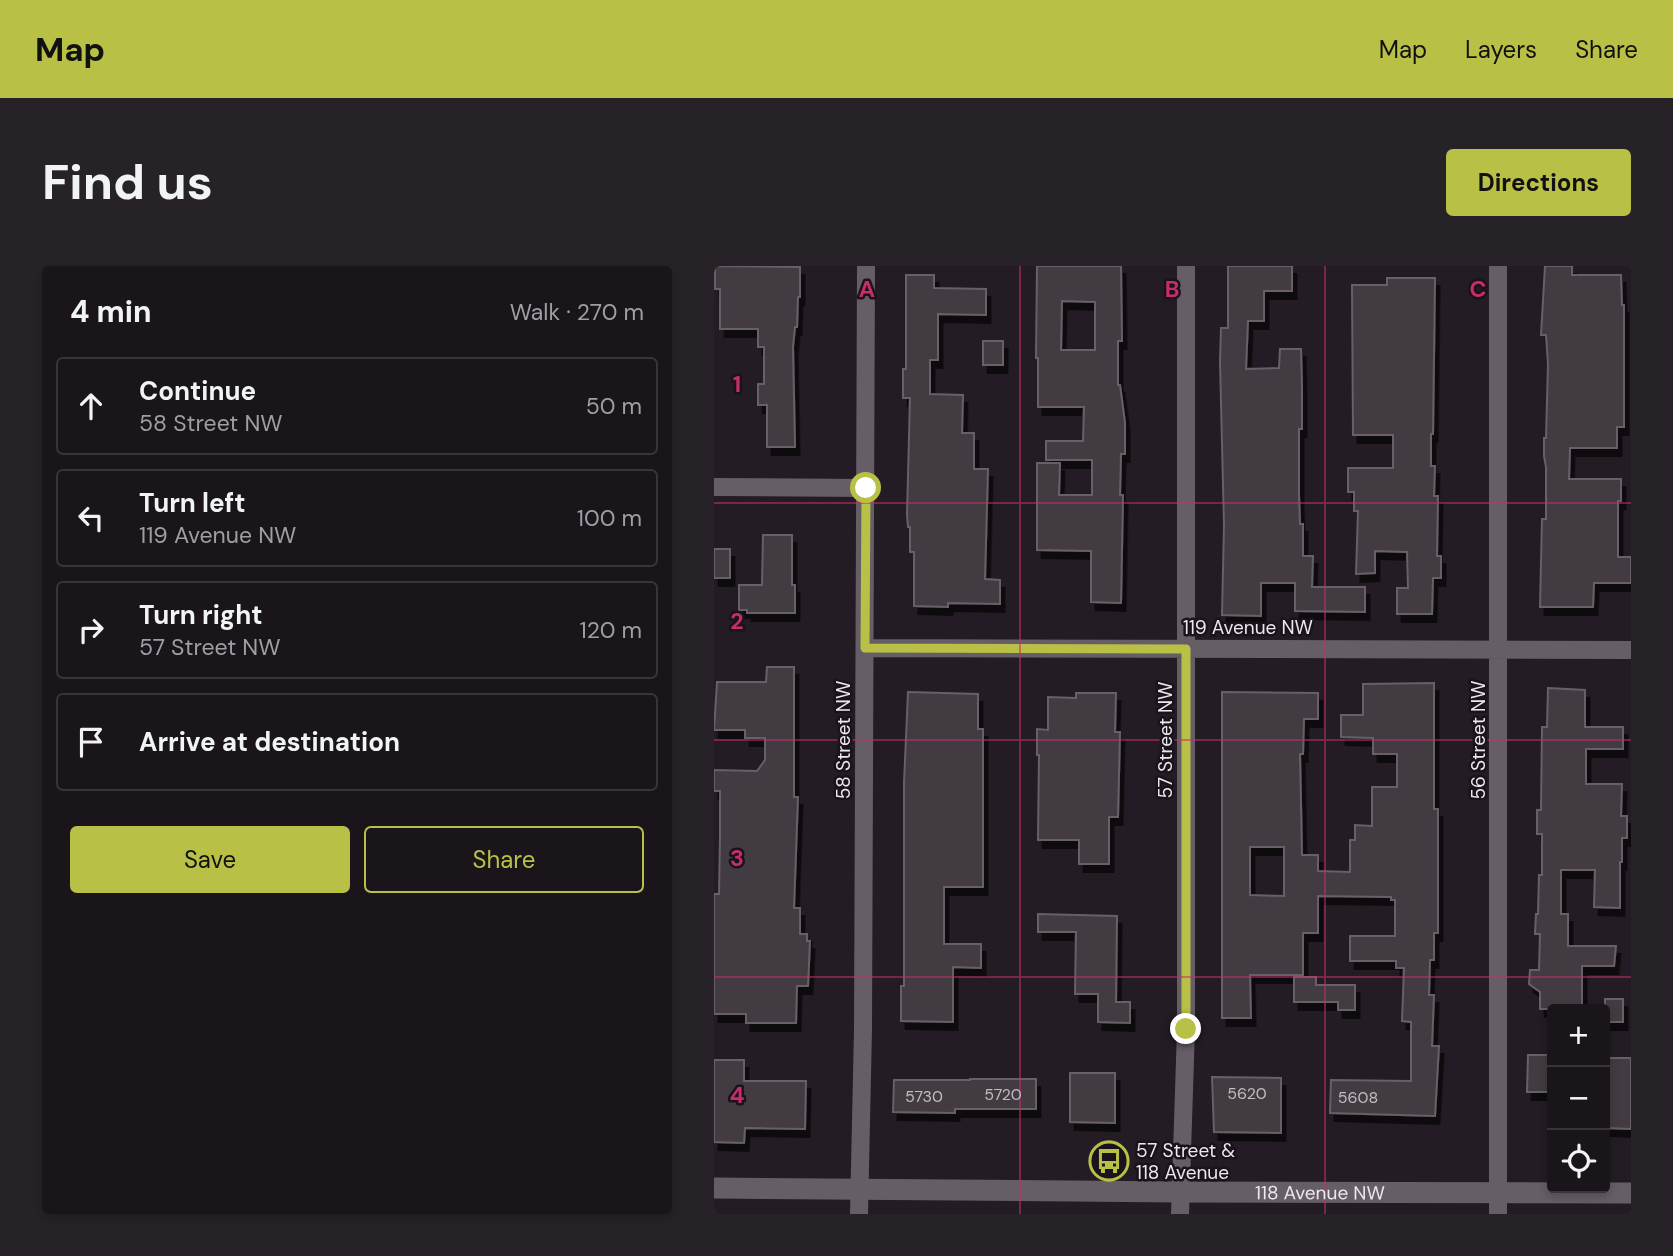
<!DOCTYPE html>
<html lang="en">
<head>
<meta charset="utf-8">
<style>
  :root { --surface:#1a151b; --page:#272228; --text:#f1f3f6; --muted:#9f9fa3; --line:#38343a; --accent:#b9c046 }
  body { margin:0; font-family:"DM Sans",sans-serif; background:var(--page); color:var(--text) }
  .controls { position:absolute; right:21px; bottom:21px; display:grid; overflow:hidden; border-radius:7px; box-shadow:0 4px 10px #0003 }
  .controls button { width:63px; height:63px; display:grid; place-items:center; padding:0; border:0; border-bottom:2px solid var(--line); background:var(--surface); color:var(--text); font:35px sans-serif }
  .stop { position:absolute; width:21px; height:21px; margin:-16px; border:5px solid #b9c046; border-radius:50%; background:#fff }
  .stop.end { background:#b9c046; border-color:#fff; box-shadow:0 2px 7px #0008 }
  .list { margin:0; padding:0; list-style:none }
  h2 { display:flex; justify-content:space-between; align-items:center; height:91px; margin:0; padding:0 28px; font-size:30px }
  h2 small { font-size:23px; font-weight:400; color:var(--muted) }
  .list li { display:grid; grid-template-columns:46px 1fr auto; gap:21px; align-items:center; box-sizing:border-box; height:98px; margin:0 14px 14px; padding:0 14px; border:2px solid var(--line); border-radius:7px }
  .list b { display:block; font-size:26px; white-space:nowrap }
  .list p { margin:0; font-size:23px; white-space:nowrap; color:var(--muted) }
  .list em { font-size:23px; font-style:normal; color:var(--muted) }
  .actions { display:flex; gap:14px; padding:21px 28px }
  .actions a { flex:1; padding:16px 0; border:2px solid var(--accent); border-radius:7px; text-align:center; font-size:24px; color:var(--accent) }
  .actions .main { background:var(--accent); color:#111 }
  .icon { flex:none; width:38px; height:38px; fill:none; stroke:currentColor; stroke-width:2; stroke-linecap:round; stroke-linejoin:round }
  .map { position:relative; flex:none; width:917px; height:948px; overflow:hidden; border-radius:7px }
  header { display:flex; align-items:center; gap:42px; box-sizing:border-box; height:98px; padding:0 35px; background:var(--accent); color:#111 }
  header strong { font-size:33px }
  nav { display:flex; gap:38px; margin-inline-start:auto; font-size:24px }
  .intro { display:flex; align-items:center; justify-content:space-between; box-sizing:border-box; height:168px; padding:0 42px }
  h1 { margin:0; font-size:49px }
  .button { padding:18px 32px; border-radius:7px; background:var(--accent); color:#111; font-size:24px; font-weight:700 }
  main { display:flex; gap:42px; padding:0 42px }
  aside { flex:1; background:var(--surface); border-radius:7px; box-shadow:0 4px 10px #0003 }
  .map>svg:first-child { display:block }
  .building { fill:#423a43; stroke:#675f68; stroke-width:2; fill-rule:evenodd; filter:url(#shadow) }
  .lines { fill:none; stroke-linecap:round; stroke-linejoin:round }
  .street { stroke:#665e67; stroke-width:18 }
  .secondary { stroke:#665e67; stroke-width:21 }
  .route { stroke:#b9c046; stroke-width:9 }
  .grid { fill:none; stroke:#c62d6a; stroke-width:2; stroke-opacity:0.55 }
  .labels { text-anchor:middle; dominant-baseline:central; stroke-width:5; stroke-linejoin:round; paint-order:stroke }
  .number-label { font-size:16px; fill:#c2bcc2 }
  .street-label { font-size:19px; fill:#ece7ec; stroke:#1a131b }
  .poi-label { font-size:19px; fill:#ece7ec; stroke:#1a131b; text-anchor:start }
  .grid-label { font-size:23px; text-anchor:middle; font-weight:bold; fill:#c62d6a; stroke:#1a131b; stroke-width:5; stroke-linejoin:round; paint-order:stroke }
</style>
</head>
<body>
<header>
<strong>Map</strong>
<nav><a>Map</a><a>Layers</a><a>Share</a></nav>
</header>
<div class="intro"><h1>Find us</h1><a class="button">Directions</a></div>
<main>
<aside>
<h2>4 min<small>Walk · 270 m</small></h2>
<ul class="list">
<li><svg class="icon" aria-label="ahead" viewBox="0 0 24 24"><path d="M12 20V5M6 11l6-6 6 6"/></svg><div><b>Continue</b><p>58 Street NW</p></div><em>50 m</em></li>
<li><svg class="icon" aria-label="left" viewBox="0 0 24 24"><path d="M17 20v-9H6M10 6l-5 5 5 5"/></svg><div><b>Turn left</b><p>119 Avenue NW</p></div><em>100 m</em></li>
<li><svg class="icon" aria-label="right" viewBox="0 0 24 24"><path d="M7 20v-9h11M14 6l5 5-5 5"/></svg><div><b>Turn right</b><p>57 Street NW</p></div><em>120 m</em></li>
<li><svg class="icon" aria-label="arrive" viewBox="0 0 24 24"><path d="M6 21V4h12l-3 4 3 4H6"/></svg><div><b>Arrive at destination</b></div></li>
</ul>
<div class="actions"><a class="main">Save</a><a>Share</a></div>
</aside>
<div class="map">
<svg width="917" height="948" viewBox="0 0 917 948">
  <defs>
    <filter id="shadow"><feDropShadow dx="4.5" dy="8" stdDeviation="0" flood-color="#0009"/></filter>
  </defs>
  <rect width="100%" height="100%" fill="#231c24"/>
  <!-- building -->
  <path class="building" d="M1,0L86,1V31H84L83,61H81L79,81L81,181H53V139H44V118H50V81H44V63H6V23H1Z
    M323,0H407L408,75H404V119H406L411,157V188H407L406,229H409L407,337L377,336V285L323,284V197H346L345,229H378V194H332V175H369L370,141H324V92H322ZM348,35L381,36V84H347Z
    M514,0H578V25H550V55H534L532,103L565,102L566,83H587L588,120V163H585V230L586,258H589V290H599L598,321H651V346L581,345V317H547V350L508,349L510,259L506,95L507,62H514Z
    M831,0H858V9H907L908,39H910V161H903V182H856L855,213H907V235H904V291H917V317H880L879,341H826L828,253H832V201L830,190V172H832L834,98L832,69H827Z
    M192,9H220V22L272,23V49L224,48V94H216V128L249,129L248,167H260V203H274L271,313L286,314V338L234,337V341L200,340V286H196V261H194L193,249L196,132H189V103H192Z
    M673,12H721L719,168H717V200H721L720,230H724L723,290H727V312H719L718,348H683V322H694L693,286L661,285V307L642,308L644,245H640V226H634V202H679V169H639L638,19H673Z
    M269,75H289V99H269Z
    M49,269H78V319H81V347H33V344H25V319H48Z
    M0,283H16V312H0Z
    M53,401H80V531H84L80,642H86V668H93V675H96L94,720H83L82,757H32V748H0V628H5L6,571V525H0V504L43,505L51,494V472H31V464H0L3,416H52Z
    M720,417V543H724V667H720V694H716L715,729H720L718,780H725L721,850L616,847L617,814L697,815V756L688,755L690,702H682V695H636V670H681V634H677V631L604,630V667H589V709H536L537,752H508V426L604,427V453H590L589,488H586L588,589H604V605L636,606V574H641V559L658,560V521H683V488H659V472L627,471V449H649V418ZM536,581H570V630L536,629Z
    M834,422L871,424V461H909V483H872V518H908L907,550H913V572H908V596H906V642L880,641L881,604H847V648H854V680H902L900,700H868V743H826V726L815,718L816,704H825L826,668H821L822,648H824L825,609H828V568H823V544H827L828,461H833Z
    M194,426L264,428V463H269V621H230V678H267V702L239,701V756L187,755V720H190V517Z
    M362,427H402L401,466H406L404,551H395V598H365V574H324L325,489H323V463L334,464V431L362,432Z
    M324,648L403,650L402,736H416V757L384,756V728H361L362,666H324Z
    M580,711H602V719H641V744H624V736H580Z
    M891,733H909V756H891Z
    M814,789H838V826H813Z
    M891,792H917V863L892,862Z
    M0,794H30V815H92L91,863L31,862L30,877L0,876Z
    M356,807H401V857L356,856Z
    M498,811L567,812V867L500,866Z
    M256,813H322V843H241V847L179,846L180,814H256Z"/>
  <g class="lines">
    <!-- street -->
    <path class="street" d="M0,221L152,222
      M151,382L917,384
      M145,948L149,763L152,0
      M466,948L472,763V0
      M784,948V0"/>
    <!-- secondary -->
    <path class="secondary" id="s1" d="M0,922L466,926L917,927"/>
  </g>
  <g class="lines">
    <!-- route -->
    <path class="route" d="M152,222L151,382L472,383V763"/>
  </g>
  <!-- grid -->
  <path class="grid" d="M306,0V948M611,0V948M0,237H917M0,474H917M0,711H917"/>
  <!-- icons -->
  <defs>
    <g id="bus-ring" transform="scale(2.0125)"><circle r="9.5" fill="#1a131b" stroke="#b9c046" stroke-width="1.5"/><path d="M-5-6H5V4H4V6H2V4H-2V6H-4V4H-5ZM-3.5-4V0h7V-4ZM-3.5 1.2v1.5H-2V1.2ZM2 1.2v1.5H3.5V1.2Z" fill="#b9c046"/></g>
  </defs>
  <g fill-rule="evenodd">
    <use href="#bus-ring" x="395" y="895"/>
  </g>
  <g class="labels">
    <!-- number labels -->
    <g class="number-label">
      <text x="533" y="827">5620</text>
      <text x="289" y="828">5720</text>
      <text x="210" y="830">5730</text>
      <text x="644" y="831">5608</text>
    </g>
    <!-- street labels -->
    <g class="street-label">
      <text x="534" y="361">119 Avenue NW</text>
      <text transform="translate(129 474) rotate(-90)">58 Street NW</text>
      <text transform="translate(451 474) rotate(-90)">57 Street NW</text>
      <text transform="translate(764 474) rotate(-90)">56 Street NW</text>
      <text stroke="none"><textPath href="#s1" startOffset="606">118 Avenue NW</textPath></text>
    </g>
    <!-- poi labels -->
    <g class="poi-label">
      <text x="422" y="884">57 Street &amp;<tspan x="422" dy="22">118 Avenue</tspan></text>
    </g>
  </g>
  <g class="grid-label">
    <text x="153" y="31">A</text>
    <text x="458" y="31">B</text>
    <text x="764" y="31">C</text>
    <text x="23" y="126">1</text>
    <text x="23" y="363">2</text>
    <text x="23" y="600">3</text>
    <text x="23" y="837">4</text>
  </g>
</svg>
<div class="controls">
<button>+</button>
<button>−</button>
<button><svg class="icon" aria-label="locate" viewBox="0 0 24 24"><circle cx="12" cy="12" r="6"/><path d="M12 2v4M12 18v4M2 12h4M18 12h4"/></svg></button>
</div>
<div class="stop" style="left:152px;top:222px"></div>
<div class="stop end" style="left:472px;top:763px"></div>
</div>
</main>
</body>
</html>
